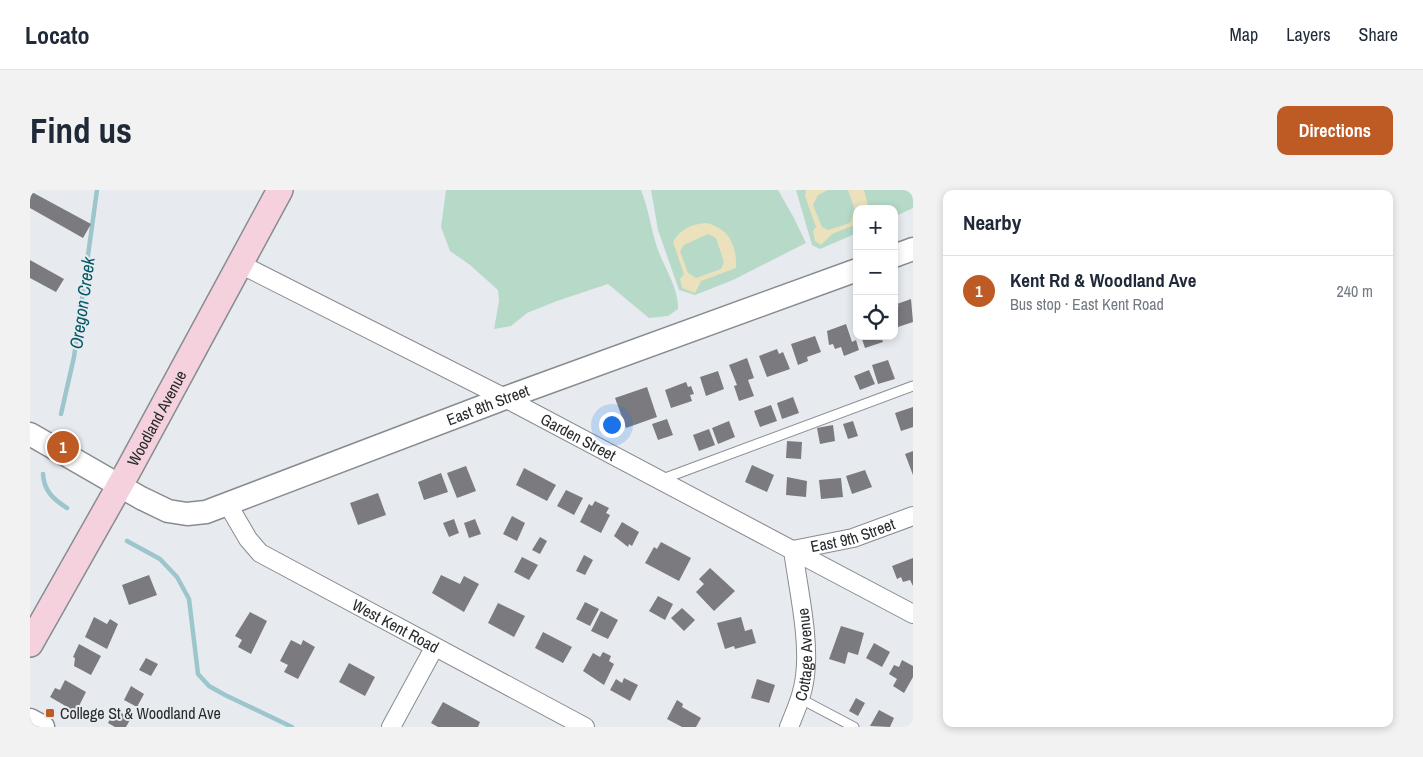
<!DOCTYPE html>
<html lang="en">
<head>
<meta charset="utf-8">
<style>
  :root { --surface:#fff; --page:#f2f2f3; --text:#1f2937; --muted:#747a83; --line:#e0e1e3; --accent:#be5a24 }
  body { margin:0; font-family:"Archivo Narrow",sans-serif; background:var(--page); color:var(--text) }
  .controls { position:absolute; right:15px; top:15px; display:grid; overflow:hidden; border-radius:10px; box-shadow:0 2px 8px #0003 }
  .controls button { width:45px; height:45px; display:grid; place-items:center; padding:0; border:0; border-bottom:1px solid var(--line); background:var(--surface); color:var(--text); font:25px sans-serif }
  .you { position:absolute; left:581px; top:234px; width:18px; height:18px; margin:-12px; border:4px solid #fff; border-radius:50%; background:#1a73e8; box-shadow:0 0 0 8px #1a73e833 }
  .badge { display:grid; place-items:center; width:32px; height:32px; border-radius:50%; background:var(--accent); color:#fff; font-size:16px; font-weight:700 }
  .pin { position:absolute; translate:-50% -50%; border:2px solid #fff; box-shadow:0 1px 5px #0006 }
  .list { margin:0; padding:0; list-style:none }
  h2 { display:flex; justify-content:space-between; align-items:center; height:65px; margin:0; padding:0 20px; font-size:21px }
  h2 small { font-size:16px; font-weight:400; color:var(--muted) }
  .list li { display:grid; grid-template-columns:32px 1fr auto; gap:15px; align-items:center; box-sizing:border-box; height:70px; padding:0 20px; border-top:1px solid var(--line) }
  .list b { display:block; font-size:19px; white-space:nowrap }
  .list p { margin:0; font-size:16px; white-space:nowrap; color:var(--muted) }
  .list em { font-size:16px; font-style:normal; color:var(--muted) }
  .icon { flex:none; width:28px; height:28px; fill:none; stroke:currentColor; stroke-width:2; stroke-linecap:round; stroke-linejoin:round }
  .map { position:relative; flex:none; width:883px; height:537px; overflow:hidden; border-radius:10px }
  header { display:flex; align-items:center; gap:30px; box-sizing:border-box; height:70px; padding:0 25px; background:var(--surface); border-bottom:1px solid var(--line) }
  header strong { font-size:24px }
  nav { display:flex; gap:28px; margin-inline-start:auto; font-size:18px }
  .intro { display:flex; align-items:center; justify-content:space-between; box-sizing:border-box; height:120px; padding:0 30px }
  h1 { margin:0; font-size:35px }
  .button { padding:12px 22px; border-radius:10px; background:var(--accent); color:#fff; font-size:18px; font-weight:700 }
  main { display:flex; gap:30px; padding:0 30px }
  aside { flex:1; background:var(--surface); border-radius:10px; box-shadow:0 2px 8px #0003 }
  .map>svg:first-child { display:block }
  .green { fill:#b7d9c8 }
  .sand { fill:#ebe1bc; fill-rule:evenodd }
  .lines { fill:none; stroke-linecap:round; stroke-linejoin:round }
  .stream { stroke:#9dc5cc; stroke-width:4.5 }
  .building { fill:#7a7a7f }
  .service-casing { stroke:#888c90; stroke-width:11 }
  .minor-casing { stroke:#888c90; stroke-width:20 }
  .tertiary-casing { stroke:#888c90; stroke-width:25 }
  .secondary-casing { stroke:#888c90; stroke-width:28 }
  .service { stroke:#fff; stroke-width:9 }
  .minor { stroke:#fff; stroke-width:18 }
  .tertiary { stroke:#fff; stroke-width:22 }
  .secondary { stroke:#f4d1dd; stroke-width:25 }
  .poi-dot { fill:#be5a24; stroke:#e7ebf0; stroke-width:2 }
  .labels { text-anchor:middle; dominant-baseline:central; stroke-width:4; stroke-linejoin:round; paint-order:stroke }
  .street-label { font-size:16px; fill:#282a2c; stroke:#e7ebf0 }
  .poi-label { font-size:16px; fill:#282a2c; stroke:#e7ebf0; text-anchor:start }
  .water-label { font-size:18px; font-style:italic; fill:#005965; stroke:#e7ebf0 }
</style>
</head>
<body>
<header>
<strong>Locato</strong>
<nav><a>Map</a><a>Layers</a><a>Share</a></nav>
</header>
<div class="intro"><h1>Find us</h1><a class="button">Directions</a></div>
<main>
<div class="map">
<svg width="883" height="537" viewBox="0 0 883 537">
  <rect width="100%" height="100%" fill="#e7ebf0"/>
  <!-- green -->
  <path class="green" d="M416,0H611C619,20 621,40 628,60C635,79 649,99 648,119L638,126L619,128L578,94L527,111L497,123L481,136L464,139L469,111L468,100L440,75L420,61L411,37Z
    M621,0H748L764,28L776,53L703,90L665,105L649,100L628,40Z
    M766,0H883V18L864,27V19H827V43L790,59L782,55Z"/>
  <!-- sand -->
  <path class="sand" d="M776,0H798L788,5L783,15L792,37L798,40L820,33L825,20L818,0H834L839,19H827V34L802,44L791,55L785,51L783,41L786,37L775,6Z
    M677,33C699,39 707,55 706,78L671,91L665,103L652,98L650,89L654,84L643,52C651,38 662,34 677,33ZM678,44L686,48L694,72L691,79L666,88L658,83L650,61L654,55Z"/>
  <g class="lines">
    <!-- stream -->
    <path class="stream" d="M31,224L44,167L67,0
      M13,284C14,301 23,309 37,318
      M97,351L130,369L147,387L159,409L168,484L179,496L195,505L262,537"/>
  </g>
  <!-- building -->
  <path class="building" d="M0,1L61,34L53,48L0,18Z
    M0,70L34,89L26,102L0,88Z
    M881,109L883,132L865,138L864,118L869,116L867,114Z
    M816,134L822,152L826,150L829,160L814,166L811,157L805,159L803,154L799,155L797,141Z
    M785,146L791,162L777,167L778,171L768,175L761,154Z
    M831,146H851L853,152L835,158Z
    M747,159L749,164L753,162L760,179L737,187L729,166Z
    M717,168L724,188L718,190L724,206L709,211L704,196L707,195L699,175Z
    M858,170L865,189L848,194L842,175Z
    M839,180L845,194L830,200L824,186Z
    M688,181L694,199L676,206L670,187Z
    M656,192L658,197L661,196L664,204L660,205L662,211L641,218L635,200Z
    M617,197L627,227L596,238L585,208Z
    M763,207L769,223L752,229L747,213Z
    M741,215L747,231L730,237L724,221Z
    M883,217V237L871,241L865,223Z
    M637,229L643,245L628,250L622,234Z
    M699,231L705,247L688,254L682,238Z
    M823,231L828,246L818,249L813,234Z
    M803,235L805,251L790,254L787,238Z
    M679,239L685,255L669,261L663,245Z
    M757,251L772,252L771,269L756,268Z
    M883,261V285L875,264Z
    M722,275L744,285L737,302L715,292Z
    M436,276L446,301L427,308L417,283Z
    M494,278L526,295L517,311L486,295Z
    M835,280L842,297L822,304L816,286Z
    M411,283L418,302L394,310L388,292Z
    M757,287L777,291L776,307L756,305Z
    M811,288L813,307L791,309L789,290Z
    M536,300L553,308L544,325L527,316Z
    M348,303L356,325L328,335L320,313Z
    M565,311L579,318L576,323L580,325L571,343L550,332L559,314L562,316Z
    M482,326L495,333L487,351L473,344Z
    M424,329L429,343L419,347L413,333Z
    M445,329L451,344L439,348L434,333Z
    M592,332L609,342L602,356L599,354L598,357L584,346Z
    M510,347L517,351L510,364L502,360Z
    M631,352L661,368L649,391L615,373L624,357L627,359Z
    M554,365L563,370L555,385L546,381Z
    M492,367L508,375L499,390L484,382Z
    M883,368V396L880,390L873,392L871,387L867,389L862,376Z
    M680,378L705,401L684,421L666,402L674,394L669,389Z
    M119,385L127,405L99,415L92,395Z
    M411,385L430,394L434,386L449,394L434,422L402,403Z
    M628,406L643,414L635,430L619,421Z
    M555,412L569,419L560,436L546,429Z
    M468,413L495,426L484,447L458,433Z
    M652,418L665,430L654,441L641,428Z
    M571,421L588,430L578,449L561,441Z
    M220,422L237,431L221,464L208,457L212,450L205,446Z
    M64,427L77,434L80,429L88,434L77,459L55,447Z
    M711,427L715,441L722,439L726,453L705,459L704,456L695,459L687,433Z
    M811,436L834,443L828,465L818,462L815,474L799,469Z
    M513,442L542,457L533,473L505,458Z
    M261,450L271,455L273,450L285,457L268,489L254,482L258,475L250,471Z
    M844,453L860,462L852,477L836,468Z
    M49,454L71,466L61,485L44,476L45,468L43,467Z
    M573,462L581,466L579,471L584,474L574,495L553,481L563,463L570,467Z
    M116,468L128,474L121,486L109,480Z
    M872,470L883,476V487L874,503L863,496L867,489L859,484L864,475L869,477Z
    M319,473L345,487L335,506L309,492Z
    M594,488L608,495L600,511L580,500L586,489L592,493Z
    M727,489L745,495L739,513L721,508Z
    M35,490L56,502L46,522L20,507L25,498L30,500Z
    M101,496L114,504L107,517L94,510Z
    M826,508L835,513L828,526L819,521Z
    M647,510L653,514L652,517L671,528L666,537H652L637,529Z
    M413,512L450,532L448,537H408L401,533Z
    M85,520L101,528L96,537H85L78,533Z
    M849,520L864,528L860,537L840,536Z"/>
  <g class="lines">
    <!-- service casing -->
    <g class="service-casing">
      <path id="service" d="M630,290L883,196
        M771,509L824,537"/>
    </g>
    <!-- minor casing -->
    <g class="minor-casing">
      <g id="minor">
        <path id="s1" d="M210,74L475,208L883,424"/>
        <path id="s2" d="M197,313L218,349L230,363L555,537"/>
        <path d="M361,537L404,458"/>
        <path id="s3" d="M759,537C766,520 773,504 775,486C780,449 768,398 763,360L823,348L883,326"/>
      </g>
    </g>
    <!-- tertiary casing -->
    <g class="tertiary-casing">
      <g id="tertiary">
        <path d="M864,66L883,59"/>
        <path id="s4" d="M0,244L111,308L138,321L157,324L176,322L475,208L827,80"/>
        <path d="M0,530L13,537"/>
      </g>
    </g>
    <!-- secondary casing -->
    <g class="secondary-casing">
      <g id="secondary">
        <path id="s5" d="M0,454L99,279L250,0"/>
      </g>
    </g>
    <!-- service -->
    <use href="#service" class="service"/>
    <!-- minor -->
    <use href="#minor" class="minor"/>
    <!-- tertiary -->
    <use href="#tertiary" class="tertiary"/>
    <!-- secondary -->
    <use href="#secondary" class="secondary"/>
  </g>
  <!-- markers -->
  <rect class="poi-dot" x="15" y="518" width="10" height="10" rx="2.5"/>
  <g class="labels">
    <!-- street labels -->
    <g class="street-label">
      <text stroke="none"><textPath href="#s4" startOffset="498">East 8th Street</textPath></text>
      <text stroke="none"><textPath href="#s5" startOffset="259">Woodland Avenue</textPath></text>
      <text stroke="none"><textPath href="#s1" startOffset="380">Garden Street</textPath></text>
      <text stroke="none"><textPath href="#s3" startOffset="242">East 9th Street</textPath></text>
      <text stroke="none"><textPath href="#s2" startOffset="214">West Kent Road</textPath></text>
      <text stroke="none"><textPath href="#s3" startOffset="75">Cottage Avenue</textPath></text>
    </g>
    <!-- poi labels -->
    <g class="poi-label">
      <text x="30" y="523">College St &amp; Woodland Ave</text>
    </g>
    <!-- water labels -->
    <g class="water-label">
      <text transform="translate(52 113) rotate(-82)">Oregon Creek</text>
    </g>
  </g>
</svg>
<div class="controls">
<button>+</button>
<button>−</button>
<button><svg class="icon" aria-label="locate" viewBox="0 0 24 24"><circle cx="12" cy="12" r="6"/><path d="M12 2v4M12 18v4M2 12h4M18 12h4"/></svg></button>
</div>
<div class="you"></div>
<div class="pin badge" style="left:33px;top:257px">1</div>
</div>
<aside>
<h2>Nearby<small></small></h2>
<ul class="list">
<li><span class="badge">1</span><div><b>Kent Rd &amp; Woodland Ave</b><p>Bus stop · East Kent Road</p></div><em>240 m</em></li>
</ul>
</aside>
</main>
</body>
</html>
